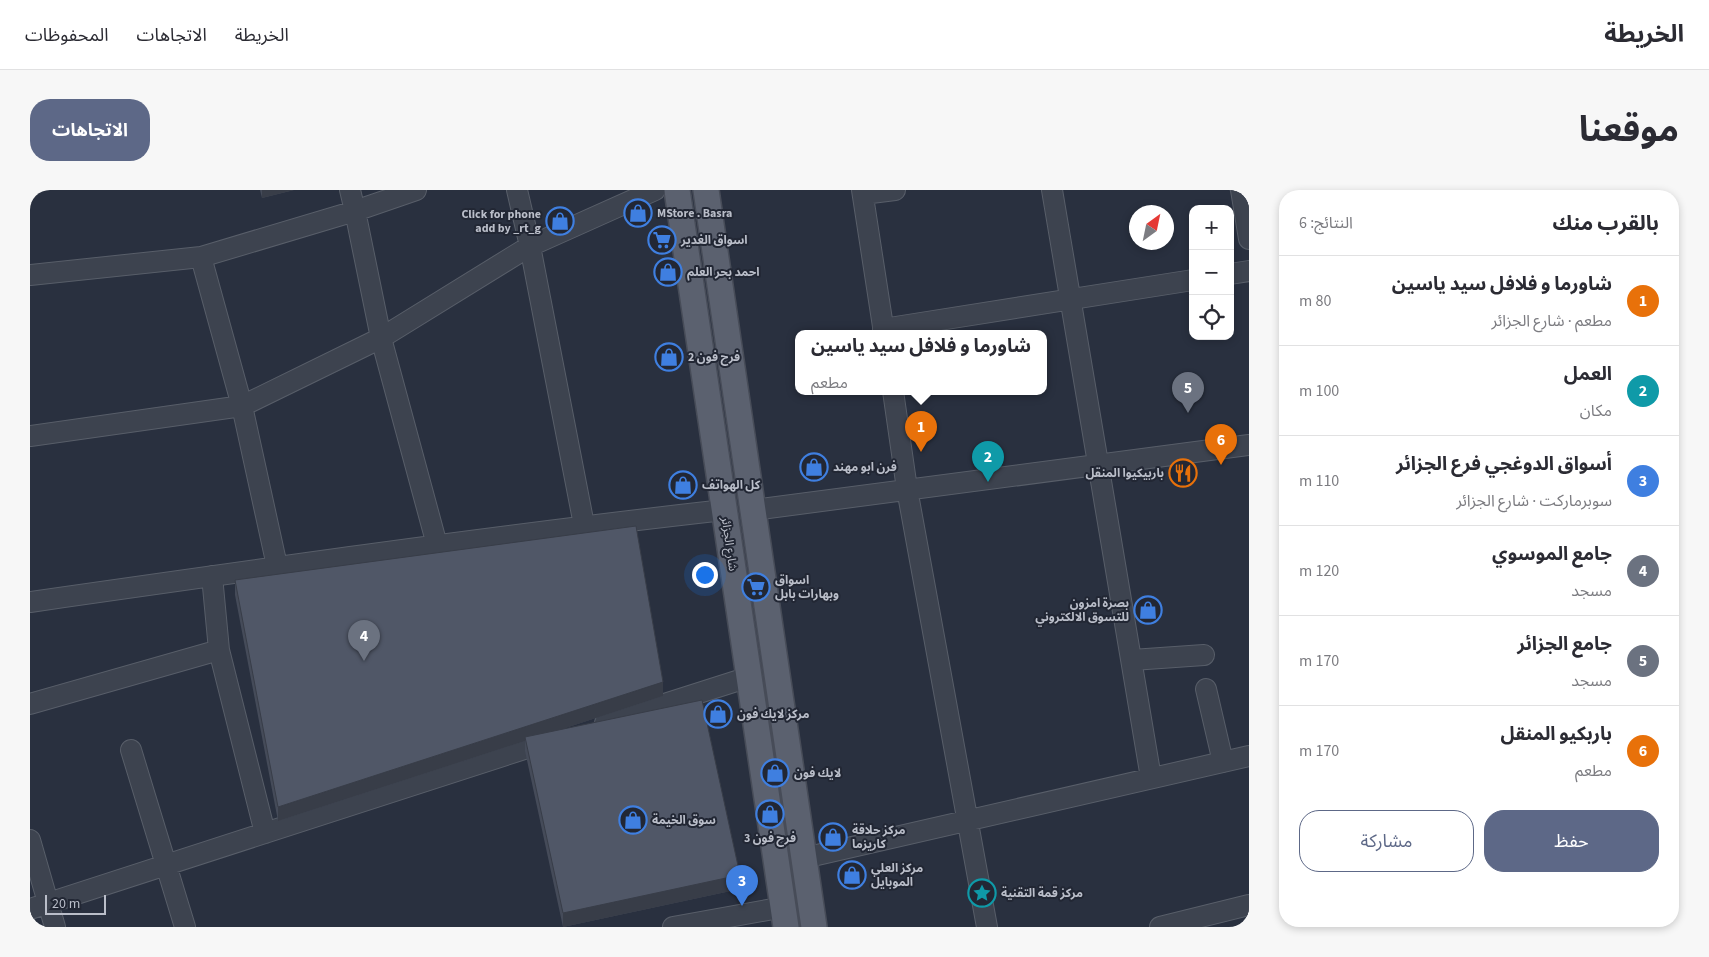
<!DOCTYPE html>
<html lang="ar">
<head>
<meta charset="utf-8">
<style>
  :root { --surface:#fff; --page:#f7f7f7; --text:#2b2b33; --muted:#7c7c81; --line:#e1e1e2; --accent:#5d6887 }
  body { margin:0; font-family:"Source Sans 3","Noto Sans Arabic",sans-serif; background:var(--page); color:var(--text); direction:rtl }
  .controls { position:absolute; right:15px; top:15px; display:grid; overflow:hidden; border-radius:10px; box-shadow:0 2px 8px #0003 }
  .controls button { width:45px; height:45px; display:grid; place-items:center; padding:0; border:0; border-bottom:1px solid var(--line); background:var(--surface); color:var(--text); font:25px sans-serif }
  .compass { position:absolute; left:1099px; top:15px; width:45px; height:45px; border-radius:50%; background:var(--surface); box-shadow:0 2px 8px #0003; rotate:33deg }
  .scale { position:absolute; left:15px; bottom:12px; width:61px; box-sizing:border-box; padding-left:5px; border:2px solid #babec9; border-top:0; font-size:14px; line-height:18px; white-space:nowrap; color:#babec9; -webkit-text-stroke:4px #222734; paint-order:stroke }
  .you { position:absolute; left:674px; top:384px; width:18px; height:18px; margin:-12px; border:4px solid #fff; border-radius:50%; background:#1a73e8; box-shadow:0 0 0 8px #1a73e833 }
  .badge { display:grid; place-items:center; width:32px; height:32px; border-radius:50%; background:var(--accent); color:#fff; font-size:16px; font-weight:700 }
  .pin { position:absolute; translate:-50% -41px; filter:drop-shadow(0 1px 2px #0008) }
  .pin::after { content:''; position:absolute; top:26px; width:18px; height:15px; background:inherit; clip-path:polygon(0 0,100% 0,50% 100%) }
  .popup { position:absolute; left:765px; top:140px; width:252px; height:65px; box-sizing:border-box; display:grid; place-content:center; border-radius:10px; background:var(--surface); filter:drop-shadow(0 1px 4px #0005); font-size:16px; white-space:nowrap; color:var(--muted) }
  .popup b { font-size:19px; color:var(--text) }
  .popup::after { content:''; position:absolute; left:50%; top:100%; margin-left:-10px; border:10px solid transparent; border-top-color:var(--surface) }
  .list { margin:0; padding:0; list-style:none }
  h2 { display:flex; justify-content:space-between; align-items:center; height:65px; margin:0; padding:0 20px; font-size:21px }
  h2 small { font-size:16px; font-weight:400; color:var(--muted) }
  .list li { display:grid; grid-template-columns:32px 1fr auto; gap:15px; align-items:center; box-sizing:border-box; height:90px; padding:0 20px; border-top:1px solid var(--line) }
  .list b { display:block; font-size:19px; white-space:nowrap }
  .list p { margin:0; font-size:16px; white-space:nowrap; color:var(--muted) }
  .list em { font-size:16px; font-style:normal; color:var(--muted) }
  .actions { display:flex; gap:10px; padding:15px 20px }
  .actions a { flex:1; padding:11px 0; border:1px solid var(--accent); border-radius:20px; text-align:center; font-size:18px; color:var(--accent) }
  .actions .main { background:var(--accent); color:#fff }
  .icon { flex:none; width:28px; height:28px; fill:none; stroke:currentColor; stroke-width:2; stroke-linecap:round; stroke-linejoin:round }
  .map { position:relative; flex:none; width:1219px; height:737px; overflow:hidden; direction:ltr; border-radius:20px }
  header { display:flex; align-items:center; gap:30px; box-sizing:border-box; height:70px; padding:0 25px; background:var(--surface); border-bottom:1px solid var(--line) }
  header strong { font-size:24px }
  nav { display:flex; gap:28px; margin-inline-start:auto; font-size:18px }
  .intro { display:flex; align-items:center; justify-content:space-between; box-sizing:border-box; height:120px; padding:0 30px }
  h1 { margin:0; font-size:35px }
  .button { padding:12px 22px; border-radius:20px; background:var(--accent); color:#fff; font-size:18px; font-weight:700 }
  main { display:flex; gap:30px; padding:0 30px }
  aside { flex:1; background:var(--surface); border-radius:20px; box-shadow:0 2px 8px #0003 }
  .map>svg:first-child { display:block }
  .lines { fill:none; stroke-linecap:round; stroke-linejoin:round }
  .minor-casing { stroke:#585e69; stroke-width:22 }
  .major-casing { stroke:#474c58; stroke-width:28 }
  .minor { stroke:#3d434f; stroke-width:20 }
  .major { stroke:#5b616f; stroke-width:25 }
  .wall { fill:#454b59 }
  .shaded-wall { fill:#383d48 }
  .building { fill:#505767; stroke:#383d48 }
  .labels { text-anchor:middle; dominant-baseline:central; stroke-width:4; stroke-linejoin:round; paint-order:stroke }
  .poi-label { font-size:12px; font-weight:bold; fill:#babec9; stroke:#222734; text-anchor:start }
  .street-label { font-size:12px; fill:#babec9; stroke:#222734 }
</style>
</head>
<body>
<header>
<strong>الخريطة</strong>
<nav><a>الخريطة</a><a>الاتجاهات</a><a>المحفوظات</a></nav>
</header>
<div class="intro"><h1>موقعنا</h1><a class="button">الاتجاهات</a></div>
<main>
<aside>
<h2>بالقرب منك<small>النتائج: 6</small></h2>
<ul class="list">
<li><span class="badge" style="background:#e8710a">1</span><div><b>شاورما و فلافل سيد ياسين</b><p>مطعم · شارع الجزائر</p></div><em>80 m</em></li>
<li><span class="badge" style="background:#0f9aa8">2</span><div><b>العمل</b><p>مكان</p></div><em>100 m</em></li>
<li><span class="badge" style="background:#3f7fe0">3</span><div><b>أسواق الدوغجي فرع الجزائر</b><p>سوبرماركت · شارع الجزائر</p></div><em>110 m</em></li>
<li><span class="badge" style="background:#6b7280">4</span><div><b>جامع الموسوي</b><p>مسجد</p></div><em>120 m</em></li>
<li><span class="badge" style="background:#6b7280">5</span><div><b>جامع الجزائر</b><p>مسجد</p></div><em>170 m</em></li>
<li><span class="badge" style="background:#e8710a">6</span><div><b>باربكيو المنقل</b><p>مطعم</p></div><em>170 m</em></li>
</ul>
<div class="actions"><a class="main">حفظ</a><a>مشاركة</a></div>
</aside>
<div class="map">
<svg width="1219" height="737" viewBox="0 0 1219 737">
  <rect width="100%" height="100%" fill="#29303f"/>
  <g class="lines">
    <!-- minor casing -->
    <g class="minor-casing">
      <path id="minor" d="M320,0L325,21L351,148L407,355
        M487,0L500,56L554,335
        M832,0L854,143
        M1022,0L1121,588
        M1211,0L1219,49
        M833,4L865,0
        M171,67L212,216L247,376
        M1200,84L1219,81
        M0,85L171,67L325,21L386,0
        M853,139L1163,90
        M863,201L877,299L957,737
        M0,246L212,216L351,148L500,56L625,0
        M723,320L1219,255
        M182,386L189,460L235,643
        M0,412C231,379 462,346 694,320
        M1102,470L1174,465
        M1176,499L1193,572
        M0,514L189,460
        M575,533L719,487
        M101,560L155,737
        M0,650L25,737
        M774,668L1219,566
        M0,719L519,551
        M643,737L754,717
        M1130,737L1219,715"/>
    </g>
    <!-- major casing -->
    <g class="major-casing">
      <path id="major" d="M647,0L756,737
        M676,0L784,737"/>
    </g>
    <!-- minor -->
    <use href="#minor" class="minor"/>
    <!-- major -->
    <use href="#major" class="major"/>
  </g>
  <!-- wall -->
  <path class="wall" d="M230,0H264L232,8Z
    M205,390L633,506L526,541L710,699L533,737L495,561V551L248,631L205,405Z"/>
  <!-- shaded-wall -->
  <path class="shaded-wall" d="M232,0H264L232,8Z
    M633,492V506L496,551L495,547V551L248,631V617Z
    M710,685V699L533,737V723Z"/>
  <!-- building -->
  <path class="building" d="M606,336L633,492L248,617L205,390Z
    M672,510L710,685L533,723L495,547Z"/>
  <!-- icons -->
  <defs>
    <g id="shop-ring" transform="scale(1.4375)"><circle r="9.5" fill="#222734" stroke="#3f7fe0" stroke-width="1.5"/><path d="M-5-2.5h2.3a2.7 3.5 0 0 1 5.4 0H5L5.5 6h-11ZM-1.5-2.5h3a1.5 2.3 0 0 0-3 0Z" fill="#3f7fe0"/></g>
    <g id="supermarket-ring" transform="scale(1.4375)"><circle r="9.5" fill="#222734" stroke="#3f7fe0" stroke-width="1.5"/><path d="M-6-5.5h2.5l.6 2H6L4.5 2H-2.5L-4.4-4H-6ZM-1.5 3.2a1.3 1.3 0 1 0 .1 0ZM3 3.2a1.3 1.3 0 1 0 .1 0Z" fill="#3f7fe0"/></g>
    <g id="restaurant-ring" transform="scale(1.4375)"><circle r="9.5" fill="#222734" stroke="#e8710a" stroke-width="1.5"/><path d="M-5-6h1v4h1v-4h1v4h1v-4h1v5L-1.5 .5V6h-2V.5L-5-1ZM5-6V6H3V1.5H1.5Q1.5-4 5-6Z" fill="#e8710a"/></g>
    <g id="sight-ring" transform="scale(1.4375)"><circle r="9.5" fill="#222734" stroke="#0f9aa8" stroke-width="1.5"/><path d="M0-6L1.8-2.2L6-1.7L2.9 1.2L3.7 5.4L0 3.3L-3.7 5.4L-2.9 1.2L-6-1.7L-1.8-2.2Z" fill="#0f9aa8"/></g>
  </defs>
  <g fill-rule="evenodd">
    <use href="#shop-ring" x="608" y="23"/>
    <use href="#shop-ring" x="530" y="31"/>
    <use href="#supermarket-ring" x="632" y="50"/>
    <use href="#shop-ring" x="638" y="82"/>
    <use href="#shop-ring" x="639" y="167"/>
    <use href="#shop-ring" x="784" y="277"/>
    <use href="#restaurant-ring" x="1153" y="283"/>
    <use href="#shop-ring" x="653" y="295"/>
    <use href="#supermarket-ring" x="726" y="397"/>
    <use href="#shop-ring" x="1118" y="420"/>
    <use href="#shop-ring" x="688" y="524"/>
    <use href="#shop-ring" x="745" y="583"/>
    <use href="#shop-ring" x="740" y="624"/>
    <use href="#shop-ring" x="603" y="630"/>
    <use href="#shop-ring" x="803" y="647"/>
    <use href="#shop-ring" x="822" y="685"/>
    <use href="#sight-ring" x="952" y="703"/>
  </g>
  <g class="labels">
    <!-- poi labels -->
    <g class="poi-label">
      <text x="627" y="23">MStore . Basra</text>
      <text x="511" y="24" text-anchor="end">Click for phone<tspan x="511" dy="14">add by _rt_g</tspan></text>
      <text x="651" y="50">اسواق الغدير</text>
      <text x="657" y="82">احمد بحر العلم</text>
      <text x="658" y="167">فرح فون 2</text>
      <text x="803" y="277">فرن ابو مهند</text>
      <text x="1134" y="283" text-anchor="end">باربيكيوا المنقل</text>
      <text x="672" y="295">كل الهواتف</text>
      <text x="745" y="390">اسواق<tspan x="745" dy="14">وبهارات بابل</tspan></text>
      <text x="1099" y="413" text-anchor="end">بصرة امزون<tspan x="1099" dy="14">للتسوق الالكتروني</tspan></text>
      <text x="707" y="524">مركز لايك فون</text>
      <text x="764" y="583">لايك فون</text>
      <text x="622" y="630">سوق الخيمة</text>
      <text x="822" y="640">مركز حلاقة<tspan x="822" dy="14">كاريزما</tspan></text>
      <text x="740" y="648" text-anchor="middle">فرح فون 3</text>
      <text x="841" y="678">مركز العلي<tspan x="841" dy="14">الموبايل</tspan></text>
      <text x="971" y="703">مركز قمة التقنية</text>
    </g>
    <!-- street labels -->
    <g class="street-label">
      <text transform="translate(699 354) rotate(82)">شارع الجزائر</text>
    </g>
  </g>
</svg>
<div class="controls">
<button>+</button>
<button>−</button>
<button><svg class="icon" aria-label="locate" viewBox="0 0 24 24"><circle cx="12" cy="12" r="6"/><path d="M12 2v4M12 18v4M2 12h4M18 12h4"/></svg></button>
</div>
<svg class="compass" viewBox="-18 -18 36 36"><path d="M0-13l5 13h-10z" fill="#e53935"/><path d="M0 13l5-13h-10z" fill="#7c7c81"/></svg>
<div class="scale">20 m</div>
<div class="you"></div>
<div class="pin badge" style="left:891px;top:262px;background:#e8710a">1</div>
<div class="popup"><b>شاورما و فلافل سيد ياسين</b>مطعم</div>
<div class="pin badge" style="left:958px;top:292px;background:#0f9aa8">2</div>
<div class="pin badge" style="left:712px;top:716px;background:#3f7fe0">3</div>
<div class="pin badge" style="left:334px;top:471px;background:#6b7280">4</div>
<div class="pin badge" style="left:1158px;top:223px;background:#6b7280">5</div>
<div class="pin badge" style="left:1191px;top:275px;background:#e8710a">6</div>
</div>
</main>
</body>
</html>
